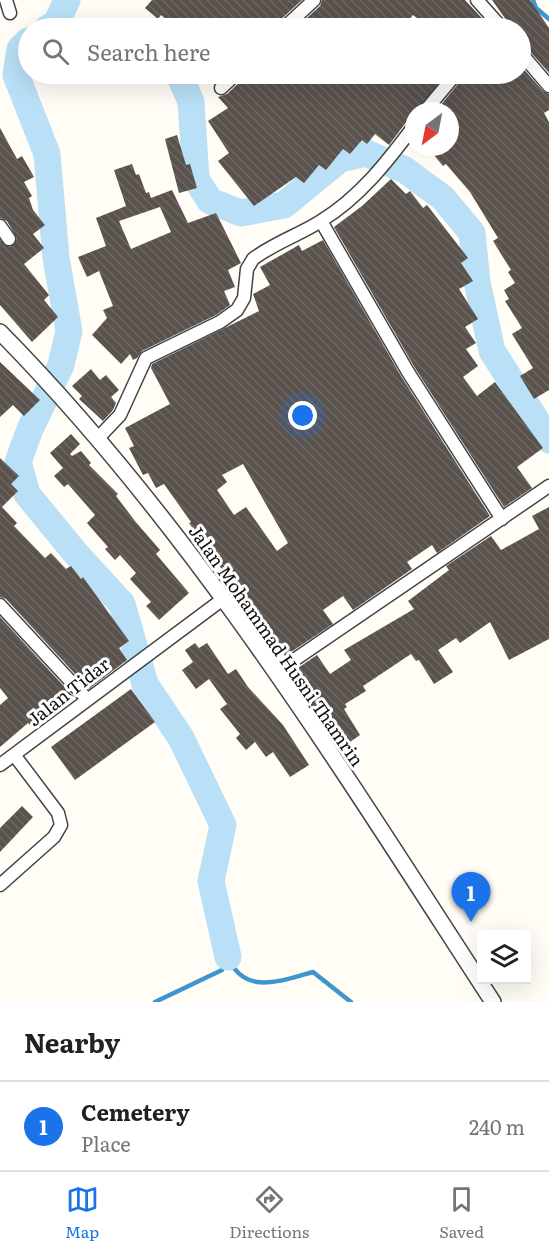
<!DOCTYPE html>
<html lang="en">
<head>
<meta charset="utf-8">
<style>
  :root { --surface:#fff; --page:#f2f2f2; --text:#202124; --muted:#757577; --line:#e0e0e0; --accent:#1a73e8 }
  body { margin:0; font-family:Literata,serif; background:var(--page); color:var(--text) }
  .controls { position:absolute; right:18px; bottom:18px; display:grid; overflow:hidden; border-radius:0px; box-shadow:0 6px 24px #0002 }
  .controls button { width:54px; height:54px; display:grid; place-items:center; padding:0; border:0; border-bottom:2px solid var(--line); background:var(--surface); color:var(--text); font:30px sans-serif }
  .compass { position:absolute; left:405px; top:102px; width:54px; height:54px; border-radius:50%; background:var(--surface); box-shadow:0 6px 24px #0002; rotate:212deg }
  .you { position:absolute; left:303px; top:416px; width:21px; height:21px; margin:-15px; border:4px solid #fff; border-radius:50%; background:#1a73e8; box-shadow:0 0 0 9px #1a73e833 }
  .badge { display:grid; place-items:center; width:39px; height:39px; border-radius:50%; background:var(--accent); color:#fff; font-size:20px; font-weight:700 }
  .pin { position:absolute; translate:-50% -50px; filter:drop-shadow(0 2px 3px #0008) }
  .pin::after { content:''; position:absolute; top:32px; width:21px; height:18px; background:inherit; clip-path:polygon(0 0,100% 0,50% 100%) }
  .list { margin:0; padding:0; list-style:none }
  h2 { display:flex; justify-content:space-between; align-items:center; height:78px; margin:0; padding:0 24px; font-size:26px }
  h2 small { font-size:20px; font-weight:400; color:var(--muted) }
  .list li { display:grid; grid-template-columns:39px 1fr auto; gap:18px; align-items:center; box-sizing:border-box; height:90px; padding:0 24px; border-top:2px solid var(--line) }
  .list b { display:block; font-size:22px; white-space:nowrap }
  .list p { margin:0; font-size:20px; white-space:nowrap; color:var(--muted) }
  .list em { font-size:20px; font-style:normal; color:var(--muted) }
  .icon { flex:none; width:33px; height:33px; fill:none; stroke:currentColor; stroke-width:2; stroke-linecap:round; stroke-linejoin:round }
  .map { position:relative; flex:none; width:549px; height:1002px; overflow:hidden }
  .search { position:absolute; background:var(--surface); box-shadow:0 6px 24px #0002; left:18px; right:18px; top:18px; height:66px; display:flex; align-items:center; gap:15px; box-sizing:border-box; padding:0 21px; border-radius:33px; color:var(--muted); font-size:22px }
  .sheet { height:168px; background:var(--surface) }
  nav { display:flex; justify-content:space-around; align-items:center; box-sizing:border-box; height:84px; border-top:2px solid var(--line); background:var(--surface); font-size:16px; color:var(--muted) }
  nav a { display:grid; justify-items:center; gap:3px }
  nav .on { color:var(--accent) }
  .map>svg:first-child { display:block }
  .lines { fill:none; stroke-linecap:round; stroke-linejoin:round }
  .stream { stroke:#3f96cf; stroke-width:4.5 }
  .river { stroke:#b9e0f7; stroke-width:27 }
  .building { fill:url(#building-back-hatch); fill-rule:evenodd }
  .minor-casing { stroke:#444; stroke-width:15 }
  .tertiary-casing { stroke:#444; stroke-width:18 }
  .minor { stroke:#fff; stroke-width:12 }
  .tertiary { stroke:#fff; stroke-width:15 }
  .labels { text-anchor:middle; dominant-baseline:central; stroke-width:6; stroke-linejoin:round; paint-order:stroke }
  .street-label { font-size:18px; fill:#111; stroke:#fff }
</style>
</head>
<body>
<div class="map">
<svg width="549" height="1002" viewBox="0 0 549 1002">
  <defs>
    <pattern id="building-back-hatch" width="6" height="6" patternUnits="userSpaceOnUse" patternTransform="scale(1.5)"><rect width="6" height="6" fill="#5a524d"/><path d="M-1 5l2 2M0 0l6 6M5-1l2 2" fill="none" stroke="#6d6662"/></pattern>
  </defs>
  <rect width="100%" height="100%" fill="#fffdf5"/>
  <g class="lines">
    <!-- stream -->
    <path class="stream" d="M533,0L536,8L549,19
      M228,957C244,996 281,981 313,972L351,1002
      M155,1002L222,970L228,957"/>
    <!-- river -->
    <path class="river" d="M48,28L56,24L67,0
      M28,41L20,49L16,75L47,154L56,258L69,331L61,365L30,429L18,462L27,494L77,555L122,604L145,684L181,738L223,825L211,881L228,957
      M179,74L191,102L196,179L210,201L241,213L284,205L340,159L366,153L405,170L443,198L472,233L477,282L492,351L549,440"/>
  </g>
  <!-- building -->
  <path class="building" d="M152,0H302L278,22L276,28H177L161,15L158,19L145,8Z
    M322,0H465L491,28H430L413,15L402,28H296L320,6Z
    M492,0H530L549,28V73L520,40V28H512Z
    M520,65L543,91L549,94V110L544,113L549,122V390L534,399L520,376L533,368L512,334L522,328L505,301L509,299L504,290L515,283L508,272L511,270L493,241L498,238L470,192L446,164L443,166L427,147H450V111H436L462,79L464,74H520Z
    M244,74H446L417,111H414V118L407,121L389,145L375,134L367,144L362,140L350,154L343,149L326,170L319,165L304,183L296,177L254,206L218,161L229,153L208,121L228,108L218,97L227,94L242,80Z
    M0,128L17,159L22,156L34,177L24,182L32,196L29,198L33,210L45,225L33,234L44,248L24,264L49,295L44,300L58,317L32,342L0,305V240L10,247L17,239L7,221L0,218Z
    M177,135L186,165L190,164L197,188L179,193L165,139Z
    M132,164L136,175L139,174L146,193L149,192L151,198L172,190L188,223L216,213L241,263L228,270L235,287L224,291L230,305L216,315L142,351L137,358L133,360L130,354L121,364L92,335L107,318L103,310L113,306L99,271L87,277L78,257L106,246L96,218L126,206L114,170ZM160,207L171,232L131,249L119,221Z
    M391,179L406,194L410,191L423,208L427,205L468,258L461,263L473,281L459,289L478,319L465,327L476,343L466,349L478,366L463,377L477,396L495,382L543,448L517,467L532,488L504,507L415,368L334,227L362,206Z
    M323,240L401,376L490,516L437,553L432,545L407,562L412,569L353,610L343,596L323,610L333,624L285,656L271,636L267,638L245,611L223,579L226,577L217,561L189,523L191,522L164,484L156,488L148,473L143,475L129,448L134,446L125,428L170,404L151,368L152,364L259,311L253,294L270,285L260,267L299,245L302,251ZM243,464L288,543L277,551L246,507L234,515L217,490L227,482L222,475Z
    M0,362L40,400L24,416L13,405L0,417Z
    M91,369L100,380L106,375L119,390L111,397L116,403L113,410L103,421L79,399L82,396L72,386Z
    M71,434L80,444L70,454L72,456L81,451L91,463L89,465L118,494L116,496L135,521L160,550L156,554L189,593L159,620L146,606L151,602L130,579L136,573L120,555L115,560L105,549L108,547L87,523L95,515L68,484L64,487L54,476L63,468L50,453Z
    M0,458L19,476L11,484L18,491L2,507L17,523L14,526L45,558L51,553L66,569L71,566L81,579L83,577L129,641L119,648L127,660L89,689L6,599L0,597Z
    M549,507V639L509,660L490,622L460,643L456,638L438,650L453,672L434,684L419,660L416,661L411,654L363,686L366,691L345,704L347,707L344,709L360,735L350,742L342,730L332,736L293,680L299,676L295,670L317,655L330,674L351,660L344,650L414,609L408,601L449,570L446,566L491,536L501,550L539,529L532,516Z
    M0,617L73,696L33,728L28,723L0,747V705L8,698L0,688Z
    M195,643L199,648L207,643L228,674L236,669L248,687L283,725L309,765L290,777L273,752L266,757L255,742L246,750L236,738L240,734L220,709L227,704L209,679L196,689L182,670L193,662L185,650Z
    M131,689L155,722L75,780L51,747Z
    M22,806L33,817L0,852V828Z"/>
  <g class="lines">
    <!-- minor casing -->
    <g class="minor-casing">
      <path id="minor" d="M6,0L10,13
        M477,0L502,28
        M284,28L314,0
        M520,52L549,86
        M221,88L236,74
        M425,111L456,74
        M321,221L408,372L502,519
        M0,226L9,239
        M99,437L120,415L146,358L220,322L237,310L244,298L247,269L253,259C274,243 299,235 321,221C360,197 387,162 414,126
        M0,605L87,699
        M275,673L549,486
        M0,765L223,599
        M0,885L54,837L61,825L58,813L15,756"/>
    </g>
    <!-- tertiary casing -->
    <g class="tertiary-casing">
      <path id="tertiary" d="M0,332C195,530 342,770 493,1002"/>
    </g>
    <!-- minor -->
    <use href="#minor" class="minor"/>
    <!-- tertiary -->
    <use href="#tertiary" class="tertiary"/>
  </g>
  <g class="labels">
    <!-- street labels -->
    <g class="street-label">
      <text transform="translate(277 645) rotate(55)">Jalan Mohammad Husni Thamrin</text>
      <text transform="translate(68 691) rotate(-38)">Jalan Tidar</text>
    </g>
  </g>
</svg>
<div class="controls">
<button><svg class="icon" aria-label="layers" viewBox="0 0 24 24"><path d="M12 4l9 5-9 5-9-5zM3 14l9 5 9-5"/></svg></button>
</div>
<svg class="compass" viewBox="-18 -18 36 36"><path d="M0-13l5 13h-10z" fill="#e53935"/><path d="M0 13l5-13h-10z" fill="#757577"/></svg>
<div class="you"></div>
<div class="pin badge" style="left:471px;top:922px">1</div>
<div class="search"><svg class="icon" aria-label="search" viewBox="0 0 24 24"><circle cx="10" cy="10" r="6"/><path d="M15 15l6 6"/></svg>Search here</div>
</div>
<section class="sheet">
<h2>Nearby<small></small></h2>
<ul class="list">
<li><span class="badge">1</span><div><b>Cemetery</b><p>Place</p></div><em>240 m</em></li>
</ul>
</section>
<nav>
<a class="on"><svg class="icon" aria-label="map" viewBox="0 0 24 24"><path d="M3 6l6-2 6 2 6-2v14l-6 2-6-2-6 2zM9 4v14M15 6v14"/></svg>Map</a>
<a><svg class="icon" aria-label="directions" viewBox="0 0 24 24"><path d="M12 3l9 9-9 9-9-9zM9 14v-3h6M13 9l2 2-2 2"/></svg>Directions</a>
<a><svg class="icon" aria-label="saved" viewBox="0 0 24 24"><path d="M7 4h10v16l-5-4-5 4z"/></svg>Saved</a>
</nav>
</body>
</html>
